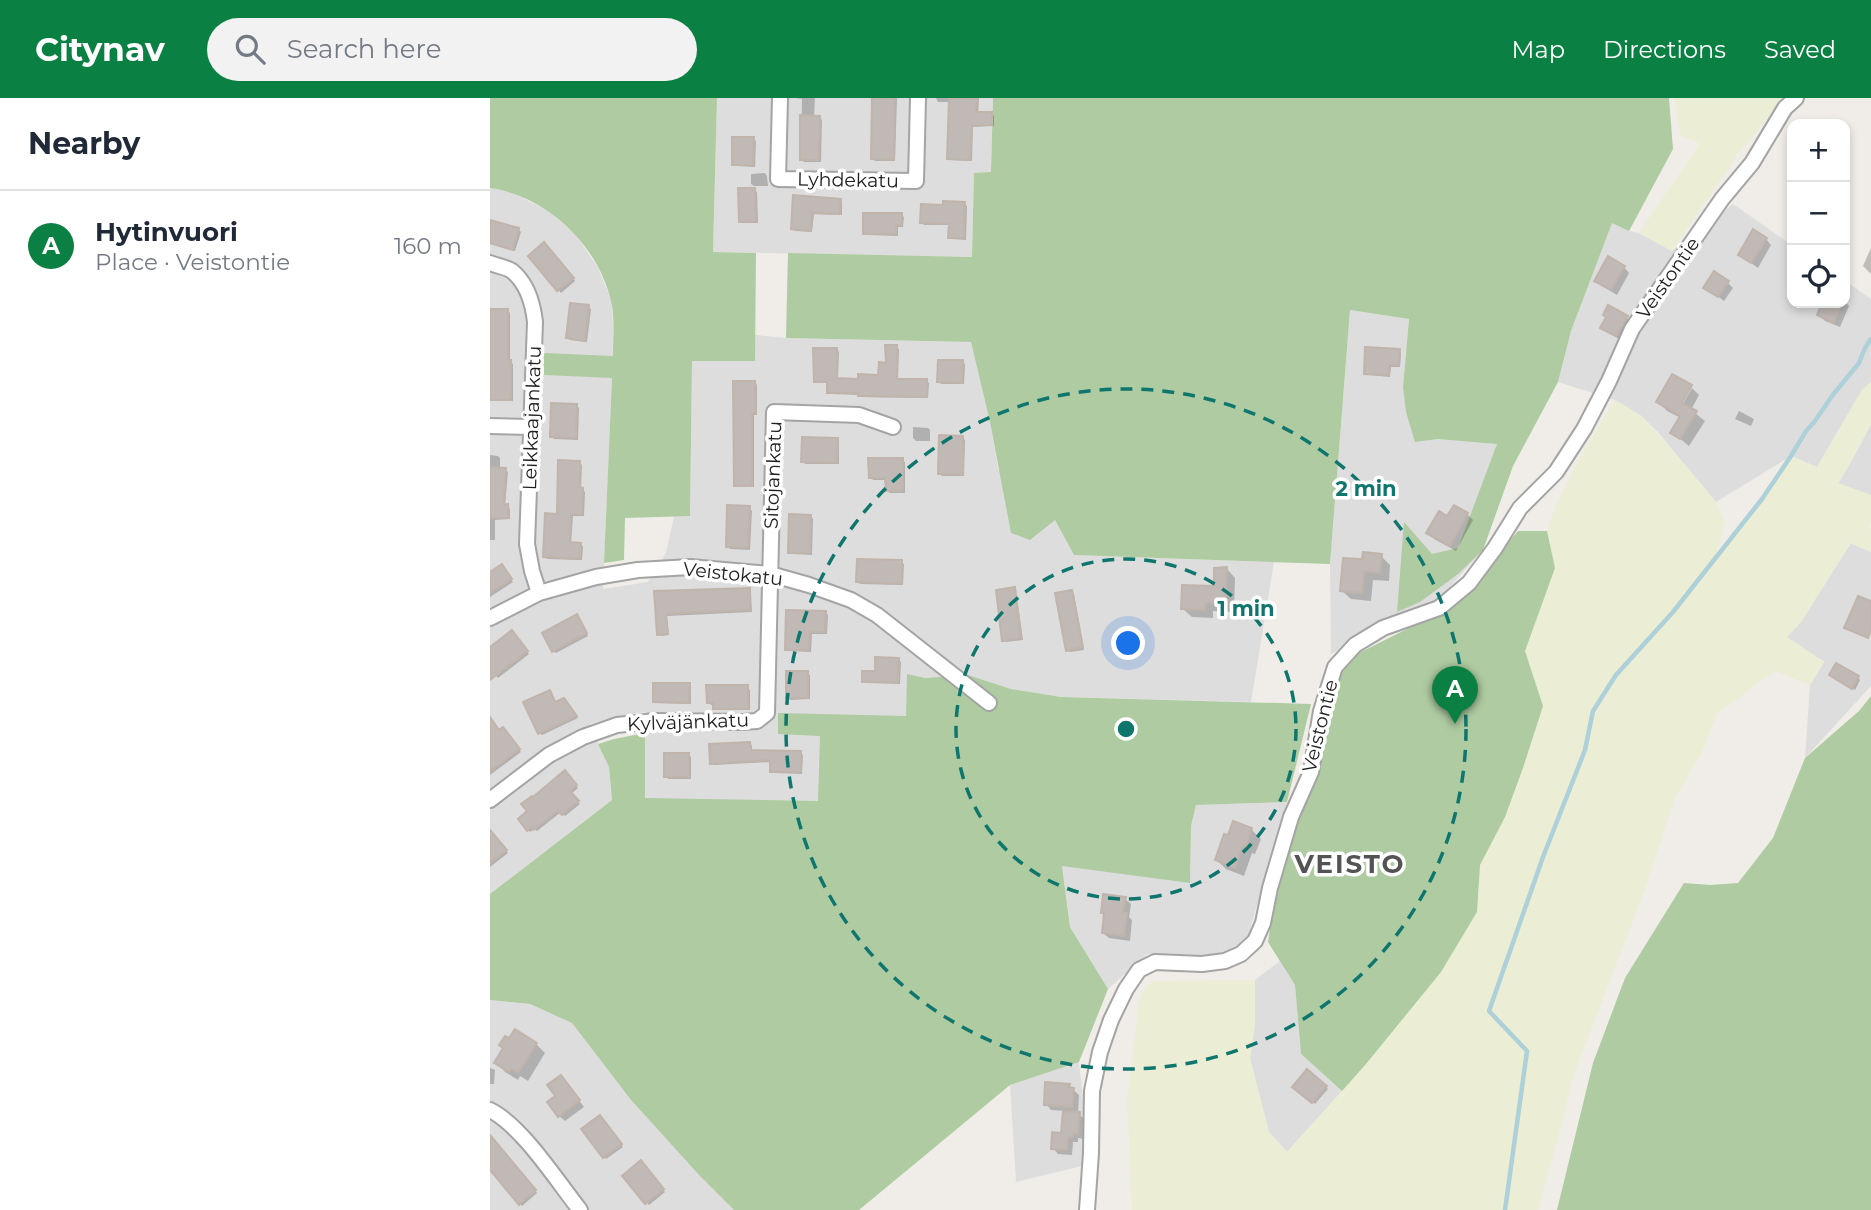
<!DOCTYPE html>
<html lang="en">
<head>
<meta charset="utf-8">
<style>
  :root { --surface:#fff; --page:#f2f2f3; --text:#1f2937; --muted:#747a83; --line:#e0e1e3; --accent:#0b8043 }
  body { margin:0; font-family:Montserrat,sans-serif; background:var(--page); color:var(--text) }
  .controls { position:absolute; right:21px; top:21px; display:grid; overflow:hidden; border-radius:14px; box-shadow:0 4px 10px #0003 }
  .controls button { width:63px; height:63px; display:grid; place-items:center; padding:0; border:0; border-bottom:2px solid var(--line); background:var(--surface); color:var(--text); font:35px sans-serif }
  .you { position:absolute; left:639px; top:546px; width:24px; height:24px; margin:-18px; border:5px solid #fff; border-radius:50%; background:#1a73e8; box-shadow:0 0 0 10px #1a73e833 }
  .badge { display:grid; place-items:center; width:46px; height:46px; border-radius:50%; background:var(--accent); color:#fff; font-size:23px; font-weight:700 }
  .pin { position:absolute; translate:-50% -58px; filter:drop-shadow(0 2px 4px #0008) }
  .pin::after { content:''; position:absolute; top:37px; width:24px; height:21px; background:inherit; clip-path:polygon(0 0,100% 0,50% 100%) }
  .list { margin:0; padding:0; list-style:none }
  h2 { display:flex; justify-content:space-between; align-items:center; height:91px; margin:0; padding:0 28px; font-size:30px }
  h2 small { font-size:23px; font-weight:400; color:var(--muted) }
  .list li { display:grid; grid-template-columns:46px 1fr auto; gap:21px; align-items:center; box-sizing:border-box; height:112px; padding:0 28px; border-top:2px solid var(--line) }
  .list b { display:block; font-size:26px; white-space:nowrap }
  .list p { margin:0; font-size:23px; white-space:nowrap; color:var(--muted) }
  .list em { font-size:23px; font-style:normal; color:var(--muted) }
  .icon { flex:none; width:38px; height:38px; fill:none; stroke:currentColor; stroke-width:2; stroke-linecap:round; stroke-linejoin:round }
  .map { position:relative; flex:none; width:1381px; height:1112px; overflow:hidden }
  header { display:flex; align-items:center; gap:42px; box-sizing:border-box; height:98px; padding:0 35px; background:var(--accent); color:#fff }
  header strong { font-size:33px }
  nav { display:flex; gap:38px; margin-inline-start:auto; font-size:24px }
  .search { width:490px; height:63px; background:var(--page); display:flex; align-items:center; gap:18px; box-sizing:border-box; padding:0 24px; border-radius:38px; color:var(--muted); font-size:26px }
  main { display:flex }
  aside { flex:1; background:var(--surface) }
  .map>svg:first-child { display:block }
  .residential { fill:#dedddd }
  .farmland { fill:#ebedd5 }
  .forest { fill:#aecba1 }
  .shadow { fill:#0003 }
  .lines { fill:none; stroke-linecap:round; stroke-linejoin:round }
  .stream { stroke:#add0d9; stroke-width:4.5 }
  .building { fill:#c0b9b5; stroke:#c0b4ab; stroke-width:2 }
  .street-casing { stroke:#a4a4a4; stroke-width:18 }
  .street { stroke:#fff; stroke-width:14 }
  .ring { fill:none; stroke:#0f766e; stroke-width:3.5; stroke-dasharray:12 9 }
  .labels { text-anchor:middle; dominant-baseline:central; stroke-width:7; stroke-linejoin:round; paint-order:stroke }
  .street-label { font-size:19px; fill:#202020; stroke:#fff }
  .district-label { font-size:26px; font-weight:bold; letter-spacing:2px; fill:#535353; stroke:#fff }
  .centre { fill:#0f766e; stroke:#fff; stroke-width:3.5 }
  .ring-label { font-size:21px; text-anchor:middle; font-weight:bold; fill:#0f766e; stroke:#fff; stroke-width:7; stroke-linejoin:round; paint-order:stroke }
</style>
</head>
<body>
<header>
<strong>Citynav</strong>
<div class="search"><svg class="icon" aria-label="search" viewBox="0 0 24 24"><circle cx="10" cy="10" r="6"/><path d="M15 15l6 6"/></svg>Search here</div>
<nav><a>Map</a><a>Directions</a><a>Saved</a></nav>
</header>
<main>
<aside>
<h2>Nearby<small></small></h2>
<ul class="list">
<li><span class="badge">A</span><div><b>Hytinvuori</b><p>Place · Veistontie</p></div><em>160 m</em></li>
</ul>
</aside>
<div class="map">
<svg width="1381" height="1112" viewBox="0 0 1381 1112">
  <rect width="100%" height="100%" fill="#f0ede8"/>
  <!-- residential -->
  <path class="residential" d="M227,0H503L501,74L484,76L482,159L223,154Z
    M0,90L16,92L59,113L86,137L108,170L122,204L124,258L54,256V277L122,279L113,491L158,484L176,455L184,418L200,417L202,262L265,263V237L296,240L481,244L500,324L508,371L565,422L584,457L784,464L761,604L571,599L521,591L478,577L435,580L418,577L416,618L330,638V705L152,702L153,638L156,614L125,619L99,626L119,669L122,702L0,796Z
    M1243,106L1302,147V205H1355V183L1381,201V284L1372,292L1327,369L1301,358L1226,404L1166,332L1150,317L1125,302L1068,284L1081,233L1122,124L1139,133L1149,135L1182,153Z
    M860,212L919,221L913,289L925,344L948,341L1007,345L993,452L948,502L841,556L840,466Z
    M1381,326V397L1348,386L1367,353Z
    M1361,445L1381,454V588L1315,660L1320,587L1334,564L1297,539L1311,524Z
    M797,704L757,841L737,857L657,856L618,891L580,829L572,767L700,785L701,728L706,707Z
    M790,863L805,887L811,956L852,993L797,1054L779,1034L760,961L765,925V882Z
    M0,902L40,906L82,925L141,1002L209,1077L244,1112H0Z
    M589,964L596,1029L592,1068L526,1084L520,987Z"/>
  <!-- farmland -->
  <path class="farmland" d="M1185,0H1294L1247,57L1182,153L1149,135L1210,45L1190,38Z
    M1381,284V326L1348,385L1381,397V424L1379,429L1381,431V454L1360,445L1311,524L1297,539L1334,564L1320,587L1284,573L1227,616L1211,656L1184,702L1155,791L1083,979L1072,1025L1048,1112H642L637,1002L650,898L662,883L765,882V925L760,961L779,1034L797,1054L876,966L951,874L987,814L990,767L1015,719L1033,670L1053,608L1035,553L1065,470L1057,433L1067,405L1092,356L1125,302L1150,317L1165,332L1226,404L1235,424L1225,460L1272,401L1301,358L1327,369L1372,292Z"/>
  <!-- forest -->
  <path class="forest" d="M0,0H227L223,154L266,155L265,263H202L200,418L135,420L134,462L114,465L122,280L54,277V255L123,258C123,243 125,217 121,203C108,147 57,98 0,90Z
    M503,0H1179L1183,51L1139,133L1122,125L1081,233L1068,284L1023,368L993,452L968,476L930,504L907,514L914,424L942,456L968,450L1007,346L948,341L925,344L916,314L913,289L919,221L860,212L840,466L584,457L565,422L540,442L521,435L500,324L481,244L296,240L298,155L482,159L484,75L501,74Z
    M1028,433H1057L1065,470L1035,553L1053,608L1033,670L1015,719L990,767L987,814L951,874L876,966L852,993L811,956L805,887L778,844L787,785L823,681L842,591L863,558L933,523L978,492Z
    M417,576L435,580L478,577L521,591L571,599L821,606L797,704L706,707L701,728L700,785L572,768L580,829L618,891L589,964L520,987L369,1112H244L209,1077L141,1002L82,925L40,906L0,902V796L122,702L119,669L108,646L124,641L155,635V700L328,703L330,638L288,636V615L416,618Z
    M1381,598V1112H1067L1103,965L1135,880L1194,785L1220,787L1248,785L1283,740L1315,660L1369,613Z"/>
  <!-- shadow -->
  <path class="shadow" d="M306,0H325L324,19H329L332,22L331,64H314L311,61L312,1Z
    M384,0H407L405,63H385L383,60Z
    M446,0H489L488,16H502L504,18V28L483,29L482,63L461,62L459,60L461,4H448Z
    M263,41L266,43L265,69L246,68L244,66Z
    M275,75L277,78L278,88H264L261,86V76Z
    M264,92L267,94L268,125H253L250,123Z
    M304,99L350,102L352,105V117L324,116L322,134L305,133L302,131Z
    M474,106L477,108L476,142L462,141L460,139V127H434L432,124L454,109Z
    M411,117L414,119L413,129H408V138L377,137L374,135Z
    M0,123L29,132L31,134L25,153L0,146Z
    M1276,141L1281,147L1268,170L1250,157Z
    M54,147L85,183L71,195L40,158Z
    M1381,150V176L1373,168Z
    M1134,169L1139,175L1127,197L1112,188L1107,183Z
    M1237,184L1243,190L1234,203L1216,189Z
    M1355,204L1359,208L1350,229L1335,223L1329,217L1334,205Z
    M98,209L101,211L97,244L80,242L78,240Z
    M17,212L20,215V263L23,266V303H2L0,301V213Z
    M1137,220L1142,226L1133,243L1118,235L1113,229Z
    M406,249L409,251L408,283H436L439,285L438,300L372,299L370,297L341,296L338,294V285H329L326,283L347,252L349,254L348,282L370,283L390,278Z
    M909,253L911,255L910,269H901L900,279L878,277L875,275Z
    M472,264L475,266L474,286H451L449,283Z
    M264,284L267,287V317H264V389H248L246,387Z
    M1202,290L1209,297L1201,312L1215,323L1199,348L1182,334L1191,320L1177,313L1169,304L1189,313Z
    M87,308L89,310L88,342L64,341L62,338Z
    M1249,313L1264,321L1261,328L1245,321Z
    M423,329L438,330L440,332V343H426L423,340Z
    M473,340L475,342L474,378H452L450,375Z
    M347,341L349,344V366H315L313,363Z
    M0,357L8,358L10,360V371H15L18,374L15,408L20,411V421L5,422V442H0Z
    M412,362L415,364V395H400L397,393V382H383L381,379Z
    M89,364L92,367L91,391L95,394L94,418H83L81,446H91L93,449L92,462L57,461L55,458Z
    M259,410L262,413L260,452L240,451L237,448Z
    M977,416L983,422L966,453L944,441L939,435L958,421Z
    M321,418L323,421L322,457L302,456L300,454Z
    M891,458L900,467L899,483L883,482L881,503L861,501L851,492L874,463Z
    M411,464L414,466L413,487L370,486L368,484Z
    M14,471L23,484L0,499V473L2,475Z
    M737,471L745,480L744,514L723,513V520L702,519L693,511L726,490Z
    M524,491L526,493L533,542L516,544L514,542Z
    M259,492L261,495L262,514L177,518L179,537L171,538L168,536L166,495Z
    M582,494L584,496L594,552L580,554L577,552Z
    M335,515L338,517L337,536H322L321,554L299,553L297,551Z
    M89,520L98,538L66,555L63,553Z
    M24,537L39,556L8,580L0,570V551Z
    M408,561L411,564L410,586L376,585L374,583Z
    M317,575L320,577V601L300,602L298,599Z
    M1343,579H1368L1370,582L1365,592Z
    M199,587L201,590V606L167,605L164,603Z
    M257,589L260,592V612H228L225,607H221L219,604Z
    M62,597L66,606L76,605L88,620L52,637L49,635Z
    M15,633L31,654L0,677V641Z
    M260,645L262,648V654H310L313,657L312,676L284,675L281,673V664L224,667L222,665Z
    M198,656L201,659V681H178L176,678Z
    M75,675L88,690L81,696L90,706L75,718L71,714L47,733L44,731L40,734L30,721Z
    M761,731L771,741L765,756L762,755L754,778L736,771L727,762L739,740Z
    M4,739L18,755L0,769V743Z
    M635,801L641,806L639,819L642,822L640,843L619,840L613,835L616,817L613,814Z
    M46,946L55,955L38,983L30,978L28,982L15,974L6,964Z
    M0,970L5,972L4,986H0Z
    M817,974L838,991L825,1006L805,988Z
    M76,985L94,1009L75,1023L69,1018L67,998Z
    M579,988L589,997L588,1016L595,1021L593,1041L588,1040V1044H583L582,1057L568,1056L563,1050L573,1037L575,1013L561,1012L556,1006Z
    M112,1022L133,1049L116,1061L114,1059Z
    M6,1046L47,1095L32,1108L0,1070V1051Z
    M150,1065L175,1094L159,1107L134,1078Z"/>
  <g class="lines">
    <!-- stream -->
    <path class="stream" d="M1015,1112L1037,953L999,913L1053,759L1095,652L1103,613L1126,577L1183,514L1272,401L1301,358L1316,333L1325,323L1342,298L1369,265L1375,250L1381,241"/>
  </g>
  <!-- building -->
  <path class="building" d="M382,0H405L404,62L381,61Z
    M459,0H487L486,14H502V27H482L480,62L457,61Z
    M310,17L330,18L329,62H310Z
    M242,39H264L263,67H242Z
    M248,90H265L266,123L249,124Z
    M303,97L351,101L350,116L322,115L321,133L301,131Z
    M453,103L475,104L474,140H458L459,126L430,125L431,106L453,107Z
    M373,115H412V127H406V136H373Z
    M0,122L29,130L23,152L0,145Z
    M1263,131L1277,140L1261,165L1248,157Z
    M54,144L84,180L67,193L38,158Z
    M1118,158L1135,168L1121,192L1104,183Z
    M1224,173L1239,183L1228,199L1213,190Z
    M80,205L99,207L95,243L76,240Z
    M1332,205H1352L1344,225L1327,217Z
    M1118,207L1138,218L1126,238L1110,230L1116,219L1113,217Z
    M0,211H18V262H21V302H0Z
    M395,247H407V281H437V299L368,298V295H337V284H324L323,250H347V280L368,281V276L388,277L389,264L396,265Z
    M875,249L910,251L909,267H899V277L874,276Z
    M448,262H473L472,285L447,284Z
    M1182,276L1202,287L1192,305L1207,313L1190,341L1180,335L1190,318L1166,304Z
    M243,283H265L266,315H262V388H244Z
    M61,305L87,306L86,340L60,339Z
    M449,337L473,338V377L448,376Z
    M312,339L348,340L347,365L311,364Z
    M378,360H413V393H396L395,380H379Z
    M68,362L90,363V389L93,390L92,416H81L80,444L91,445L90,461L53,459L55,415L67,416Z
    M0,369L16,370L14,407L18,406L19,420H0Z
    M237,407L260,408L258,450L236,449Z
    M964,407L978,415L960,448L936,435L949,413L957,418Z
    M299,416L321,417L320,455H298Z
    M873,454L892,456L890,475L874,473L872,495L850,493L853,460L872,461Z
    M367,461L412,462V486L366,484Z
    M12,466L22,481L0,495V474Z
    M737,469L736,506L715,505V512L691,511L692,487L724,488V470Z
    M525,489L531,540L512,543L506,492Z
    M260,490V512L176,516L178,536L167,537L164,493Z
    M582,492L593,549L576,553L565,495Z
    M1368,498L1381,503V532L1378,540L1354,530Z
    M296,512L336,513L335,534H320L319,552H295Z
    M87,516L97,535L62,554L52,535Z
    M22,532L38,553L0,582V549Z
    M385,559L409,560L408,584H372V573H385Z
    M1346,565L1369,578L1362,591L1339,577Z
    M296,573H318V600H296Z
    M163,585H200L199,605L163,604Z
    M216,587H258V611H223V605H217Z
    M60,592L65,604L74,600L87,618L48,636L33,604Z
    M0,619L9,632L13,629L30,651L0,673Z
    M260,644L261,652L311,653V674H280V662L220,666L219,646Z
    M174,655H199V679H174Z
    M75,672L87,687L80,693L89,703L72,717L68,713L43,732L41,730L37,733L28,721L37,713L31,706L42,698L43,699Z
    M743,723L762,730L756,748L753,747L745,770L725,762L734,736L738,737Z
    M0,732L17,752L0,765Z
    M613,796L636,799L633,814L637,815L634,838L612,835L614,815H611Z
    M25,931L47,945L28,975L21,971L19,974L4,965L13,950L9,947L15,938L19,940Z
    M817,971L837,988L822,1005L802,989Z
    M71,977L90,1002L68,1019L57,1004L65,998L57,987Z
    M555,984L580,986L579,989L584,990L582,1009L554,1007Z
    M573,1013L590,1014L588,1036L583,1035V1039H578L577,1052L561,1051L562,1034L571,1035Z
    M110,1017L132,1046L113,1060L91,1031Z
    M0,1037L46,1092L29,1107L0,1072Z
    M151,1062L174,1091L155,1106L132,1078Z"/>
  <g class="lines">
    <!-- street casing -->
    <g class="street-casing">
      <path id="street" d="M290,0L288,81L426,83L428,0
        M0,165C7,168 16,169 22,173C38,186 43,206 45,224L37,446L42,473L49,495
        M0,328L42,329
        M0,520L49,495L106,479L148,472L200,469L280,476L319,487L361,502L387,517L499,605
        M0,702L59,657L93,639L127,627L165,623L252,624L267,623L277,615L284,314L369,317L403,329
        M0,1012C32,1028 67,1083 90,1112
        M597,1112L601,1055L602,993L610,954L621,922L636,891L649,872L665,864L712,866L735,863L751,856L765,843L773,825L780,790L801,719L821,674L831,613L845,569L865,547L893,530L949,510L979,485L1005,450L1030,410L1066,374L1094,331L1119,283L1142,231L1232,101L1262,65L1295,10L1306,0"/>
    </g>
    <!-- street -->
    <use href="#street" class="street"/>
  </g>
  <!-- distance rings -->
  <g class="ring">
    <circle cx="636" cy="631" r="170"/>
    <circle cx="636" cy="631" r="340"/>
  </g>
  <g class="labels">
    <!-- street labels -->
    <g class="street-label">
      <text transform="translate(358 82) rotate(1)">Lyhdekatu</text>
      <text transform="translate(1178 180) rotate(-55)">Veistontie</text>
      <text transform="translate(42 320) rotate(-88)">Leikkaajankatu</text>
      <text transform="translate(283 377) rotate(-88)">Sitojankatu</text>
      <text transform="translate(243 476) rotate(6)">Veistokatu</text>
      <text transform="translate(198 624) rotate(-2)">Kylväjänkatu</text>
      <text transform="translate(830 628) rotate(-76)">Veistontie</text>
    </g>
    <!-- district labels -->
    <g class="district-label">
      <text x="860" y="766">VEISTO</text>
    </g>
  </g>
  <circle cx="636" cy="631" r="10" class="centre"/>
  <g class="ring-label">
    <text x="876" y="398">2 min</text>
    <text x="756" y="518">1 min</text>
  </g>
</svg>
<div class="controls">
<button>+</button>
<button>−</button>
<button><svg class="icon" aria-label="locate" viewBox="0 0 24 24"><circle cx="12" cy="12" r="6"/><path d="M12 2v4M12 18v4M2 12h4M18 12h4"/></svg></button>
</div>
<div class="you"></div>
<div class="pin badge" style="left:965px;top:626px">A</div>
</div>
</main>
</body>
</html>
